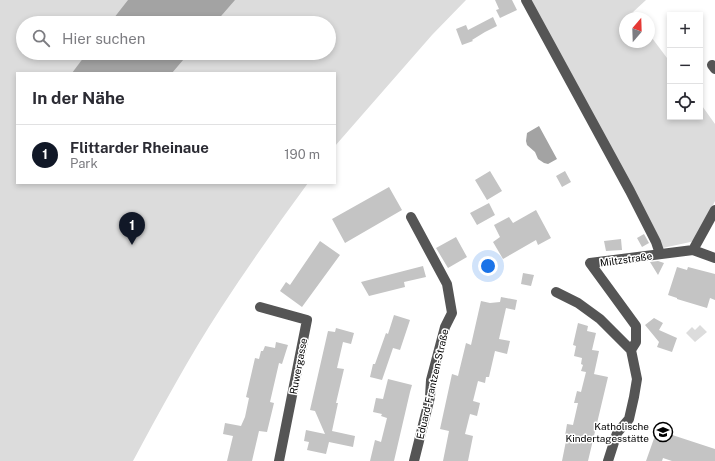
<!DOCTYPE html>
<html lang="de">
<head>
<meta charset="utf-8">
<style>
  :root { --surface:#fff; --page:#f7f7f7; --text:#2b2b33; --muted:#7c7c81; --line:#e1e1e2; --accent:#111827 }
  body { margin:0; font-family:"Public Sans",sans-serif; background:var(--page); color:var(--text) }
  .controls { position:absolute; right:12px; top:12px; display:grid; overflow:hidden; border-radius:0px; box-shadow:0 2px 6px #0003 }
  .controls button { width:36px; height:36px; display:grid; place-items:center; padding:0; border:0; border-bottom:1px solid var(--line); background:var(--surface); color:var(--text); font:20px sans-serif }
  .compass { position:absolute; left:619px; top:12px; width:36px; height:36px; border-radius:50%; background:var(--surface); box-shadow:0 2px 6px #0003; rotate:19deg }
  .you { position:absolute; left:488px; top:266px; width:14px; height:14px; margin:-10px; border:3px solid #fff; border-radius:50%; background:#1a73e8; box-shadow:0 0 0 6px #1a73e833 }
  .badge { display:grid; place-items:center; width:26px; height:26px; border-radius:50%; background:var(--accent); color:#fff; font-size:13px; font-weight:700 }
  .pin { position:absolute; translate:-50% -33px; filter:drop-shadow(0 1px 2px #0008) }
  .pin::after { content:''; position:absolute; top:21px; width:14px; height:12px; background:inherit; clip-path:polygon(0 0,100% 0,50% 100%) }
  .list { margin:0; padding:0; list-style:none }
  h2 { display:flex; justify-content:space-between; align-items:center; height:52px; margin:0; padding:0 16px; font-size:17px }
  h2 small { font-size:13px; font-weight:400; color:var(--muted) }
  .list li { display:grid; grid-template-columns:26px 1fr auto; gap:12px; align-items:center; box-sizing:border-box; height:60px; padding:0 16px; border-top:1px solid var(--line) }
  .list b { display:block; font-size:15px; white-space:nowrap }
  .list p { margin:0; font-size:13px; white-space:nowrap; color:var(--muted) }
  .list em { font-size:13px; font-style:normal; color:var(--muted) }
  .icon { flex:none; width:22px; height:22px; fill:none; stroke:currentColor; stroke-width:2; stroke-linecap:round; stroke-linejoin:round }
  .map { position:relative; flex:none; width:715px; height:461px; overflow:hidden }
  .search { position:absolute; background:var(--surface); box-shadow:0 2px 6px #0003; left:16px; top:16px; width:320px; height:44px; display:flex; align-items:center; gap:10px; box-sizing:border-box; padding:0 14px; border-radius:22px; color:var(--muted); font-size:15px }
  .panel { position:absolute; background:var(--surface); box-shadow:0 2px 6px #0003; left:16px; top:72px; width:320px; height:112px; border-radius:0px }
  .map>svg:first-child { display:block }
  .green { fill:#dcdcdc; fill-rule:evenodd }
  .water { fill:#a3a3a3 }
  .building { fill:#c4c4c4 }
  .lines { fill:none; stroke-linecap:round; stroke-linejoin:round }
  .minor { stroke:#555; stroke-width:10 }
  .labels { text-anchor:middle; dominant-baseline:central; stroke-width:3; stroke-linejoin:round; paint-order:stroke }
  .street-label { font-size:10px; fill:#000; stroke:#fff }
  .poi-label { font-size:10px; fill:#000; stroke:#fff; text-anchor:end }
</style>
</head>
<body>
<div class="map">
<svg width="715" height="461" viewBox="0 0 715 461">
  <rect width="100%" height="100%" fill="#fff"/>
  <!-- green -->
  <path class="green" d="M0,0H466L432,35L335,146V73H17V183H308C278,224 249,265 221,308C189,357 161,409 133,461H0ZM23,23H329V53H23Z
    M528,0H646L633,12L638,18H625V42H649V34L670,62V117H700V103L715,124V201L695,241L658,249Z
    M700,325L707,332L695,342L686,333L692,327L695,330Z"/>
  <!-- water -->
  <path class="water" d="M128,0H235L215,23H110Z
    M87,53H189L172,73H72Z
    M539,126L557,159L548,164L544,163L538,159L535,152L527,145L526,141L527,133Z"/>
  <!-- building -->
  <path class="building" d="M495,0H512L517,10L500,18L496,10L499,9Z
    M493,17L497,26L485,32L472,40L473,41L462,45L456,29L466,25L468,30Z
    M490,171L502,191L487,200L475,180Z
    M565,171L571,182L562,187L556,176Z
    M389,187L402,210L345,243L332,219Z
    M489,203L495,215L477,225L470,213Z
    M536,210L551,238L538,245L536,240L503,259L493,242L500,237L494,225L509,217L513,223Z
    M644,234L649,243L642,247L637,238Z
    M456,237L467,257L448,268L436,248Z
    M621,239L622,250L606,251L604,241Z
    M320,241L340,255L302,307L280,291L286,282L290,285Z
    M658,261L664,263L658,275L650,262Z
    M423,266L426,277L404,282L405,287L369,296L361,282Z
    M677,267L687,270L688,267L715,274V300L710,298L707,308L677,299V298L668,295Z
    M523,273L534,275L531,286L521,284Z
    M501,297L517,300L515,310L506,308L499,339L510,341L507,354L495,351L489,377H486L485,383L478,381L473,401L480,403L477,416L470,414L465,434L473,436L468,461H443L449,431L440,429L452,374L458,376L466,343L471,345L481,301L490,303L500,302Z
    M394,315L410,320L400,350L393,348L382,380L370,377L373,364H375L386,333L388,334Z
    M654,318L663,323L659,330L677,338L672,352L657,347L659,342L645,325Z
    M578,323L588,326L587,331L596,333L592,350L599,351L594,374L589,373L608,377L588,461H562L567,436H565L567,424L573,425L578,403H574L577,391L581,392L586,372L581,371L583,365L581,364L582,358L574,356L576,346L573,345Z
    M336,328L354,333L351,344L343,342L337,368L344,369L336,403H338L332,431L355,436L353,447L329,442L326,454L307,450L309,442L304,441L306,430L325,434L315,411L310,410L328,331L335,332Z
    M276,342L288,345L282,364L279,363L270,402L274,403L267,432L259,431L252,461H227L233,436L223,434L225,423L241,426L245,417L249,398L246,397L255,358L259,359L261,351H263L265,346L275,348Z
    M388,379L412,385L410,392L394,461H370L375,440L381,442L387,418L381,416L382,414L373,412L376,398L383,399Z
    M657,430L715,449V461H672L663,458L662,461H646Z"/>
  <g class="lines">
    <!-- minor -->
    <path class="minor" d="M526,0L630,191L656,242L660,254
      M712,65L715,69
      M411,217L447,284L452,313L445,327L431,380L430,397L414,461
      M693,250L715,210
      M556,292L578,303L600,319L631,350L637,379L634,397L629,419L617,433L608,461
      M260,307L307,320L279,461
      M631,350L636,342V326L590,263L693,250L715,258"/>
  </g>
  <!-- icons -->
  <defs>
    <g id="school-ring" transform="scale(1)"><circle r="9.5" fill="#fff" stroke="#000" stroke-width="1.5"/><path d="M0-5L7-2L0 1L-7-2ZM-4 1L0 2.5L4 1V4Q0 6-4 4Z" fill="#000"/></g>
  </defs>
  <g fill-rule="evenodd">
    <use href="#school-ring" x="663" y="432"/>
  </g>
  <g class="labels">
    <!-- street labels -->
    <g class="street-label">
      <text transform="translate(626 259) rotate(-8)">Miltzstraße</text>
      <text transform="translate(298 366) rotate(-79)">Ruwergasse</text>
      <text transform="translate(432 384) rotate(-77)">Eduard-Frantzen-Straße</text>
    </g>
    <!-- poi labels -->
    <g class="poi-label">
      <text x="649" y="426">Katholische<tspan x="649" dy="12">Kindertagesstätte</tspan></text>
    </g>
  </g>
</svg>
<div class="controls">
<button>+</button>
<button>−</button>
<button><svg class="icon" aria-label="locate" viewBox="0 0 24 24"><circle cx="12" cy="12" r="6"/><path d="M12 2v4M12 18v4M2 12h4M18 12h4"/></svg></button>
</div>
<svg class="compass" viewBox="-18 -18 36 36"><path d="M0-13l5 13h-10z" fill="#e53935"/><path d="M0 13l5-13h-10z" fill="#7c7c81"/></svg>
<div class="you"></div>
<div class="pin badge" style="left:132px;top:245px">1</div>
<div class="search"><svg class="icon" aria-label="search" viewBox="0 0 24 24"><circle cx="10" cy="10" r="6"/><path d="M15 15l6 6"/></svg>Hier suchen</div>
<section class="panel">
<h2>In der Nähe<small></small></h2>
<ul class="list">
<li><span class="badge">1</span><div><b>Flittarder Rheinaue</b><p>Park</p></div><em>190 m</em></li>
</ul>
</section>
</div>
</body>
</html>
